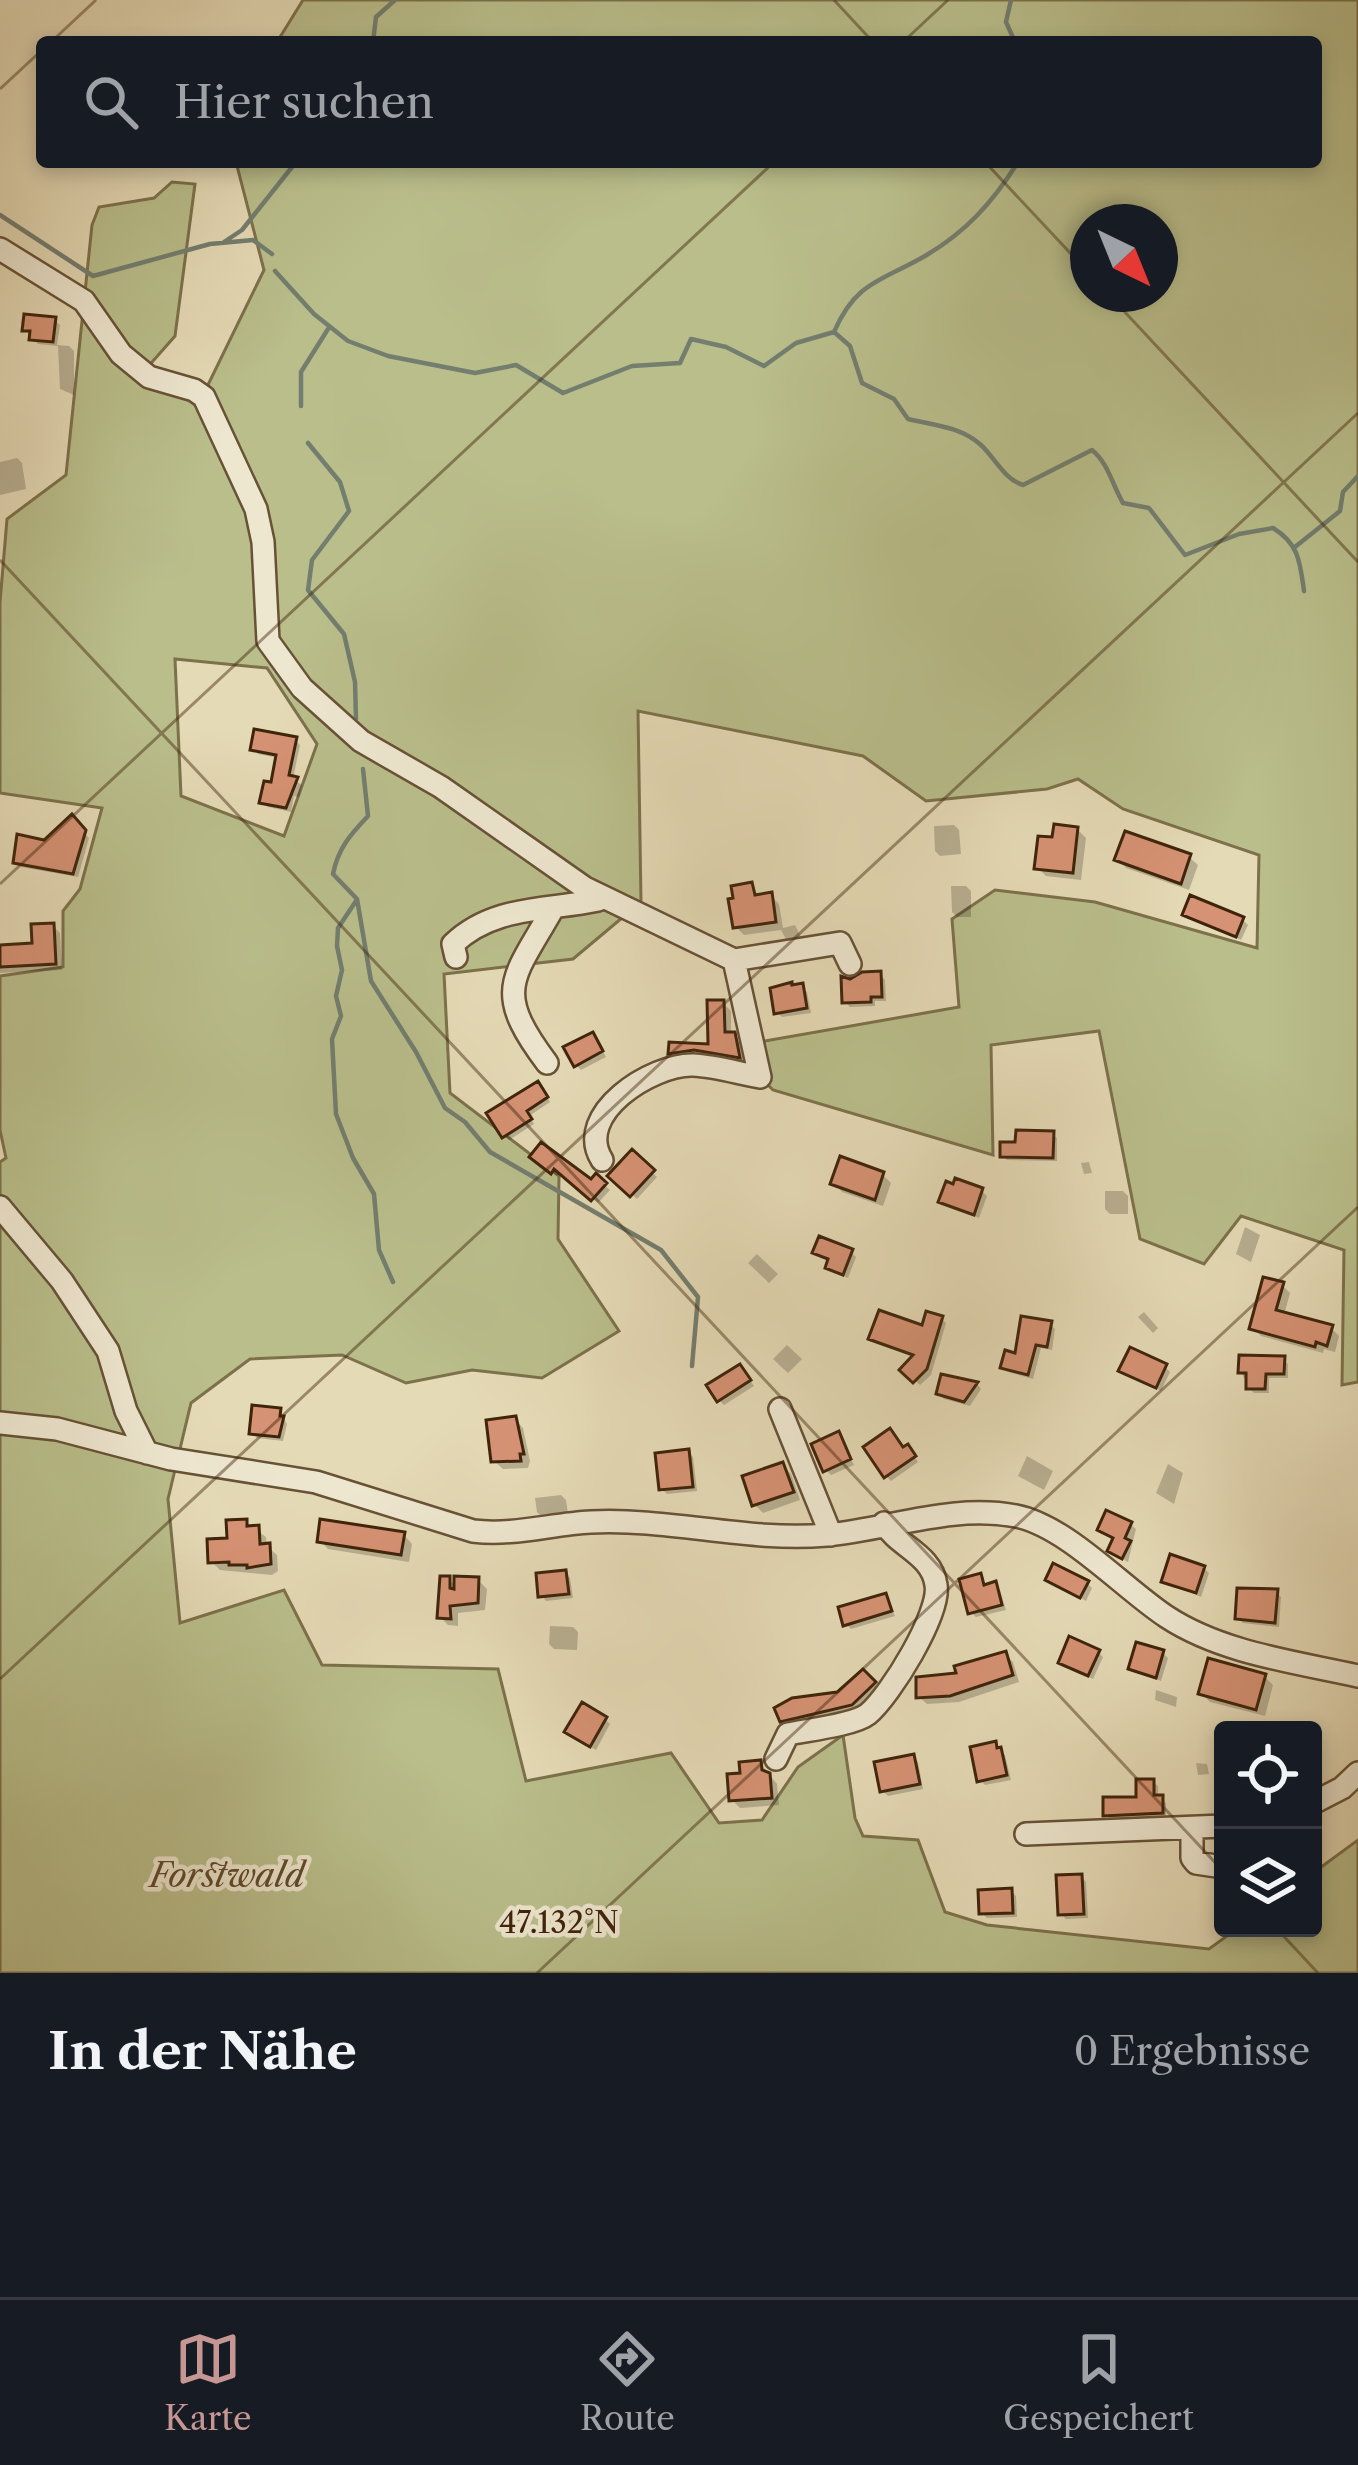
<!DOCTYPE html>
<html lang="de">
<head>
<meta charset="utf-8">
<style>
  :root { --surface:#171b24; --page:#20242c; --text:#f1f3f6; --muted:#9ea1a6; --line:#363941; --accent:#c59692 }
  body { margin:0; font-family:"Libre Caslon Text",serif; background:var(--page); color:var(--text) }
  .controls { position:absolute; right:36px; bottom:36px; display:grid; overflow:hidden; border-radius:12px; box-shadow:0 6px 18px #0003 }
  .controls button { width:108px; height:108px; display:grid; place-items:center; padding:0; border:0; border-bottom:3px solid var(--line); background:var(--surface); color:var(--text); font:60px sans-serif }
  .compass { position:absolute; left:1070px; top:204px; width:108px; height:108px; border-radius:50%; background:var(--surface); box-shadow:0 6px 18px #0003; rotate:137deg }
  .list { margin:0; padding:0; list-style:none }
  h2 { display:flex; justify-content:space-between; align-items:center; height:156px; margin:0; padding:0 48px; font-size:51px }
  h2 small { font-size:39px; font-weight:400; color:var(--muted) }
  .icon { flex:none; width:66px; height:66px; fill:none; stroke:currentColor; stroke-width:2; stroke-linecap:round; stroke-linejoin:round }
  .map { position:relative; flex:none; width:1358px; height:1973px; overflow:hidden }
  .search { position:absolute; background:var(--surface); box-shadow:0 6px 18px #0003; left:36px; right:36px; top:36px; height:132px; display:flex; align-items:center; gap:30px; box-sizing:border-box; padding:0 42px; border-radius:12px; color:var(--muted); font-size:45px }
  .sheet { height:324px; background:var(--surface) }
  nav { display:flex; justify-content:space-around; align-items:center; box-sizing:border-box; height:168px; border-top:3px solid var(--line); background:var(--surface); font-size:33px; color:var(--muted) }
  nav a { display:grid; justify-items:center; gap:6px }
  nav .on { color:var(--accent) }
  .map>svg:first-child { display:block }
  .green { fill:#b9be8b; stroke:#7c714b; stroke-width:3; fill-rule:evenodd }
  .shadow { fill:#0003; fill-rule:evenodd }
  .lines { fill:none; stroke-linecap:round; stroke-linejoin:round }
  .stream { stroke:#737e6f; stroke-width:4.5 }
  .building { fill:#d69274; stroke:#3f240b; stroke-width:3 }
  .minor-casing { stroke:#685236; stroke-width:26 }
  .minor { stroke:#eee7d0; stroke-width:21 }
  .ticks { fill:none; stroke:#3f240b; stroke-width:3; stroke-opacity:0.45 }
  .labels { text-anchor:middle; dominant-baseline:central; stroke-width:9; stroke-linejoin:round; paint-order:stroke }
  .park-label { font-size:33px; font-style:italic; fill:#5e4a2b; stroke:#eee7d0 }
  .ticks-label { font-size:30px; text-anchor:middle; fill:#3f240b; stroke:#eee7d0; stroke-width:9; stroke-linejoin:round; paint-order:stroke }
</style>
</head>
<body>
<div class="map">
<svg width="1358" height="1973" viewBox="0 0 1358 1973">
  <rect width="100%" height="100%" fill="#e5dab6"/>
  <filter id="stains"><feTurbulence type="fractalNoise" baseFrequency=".00167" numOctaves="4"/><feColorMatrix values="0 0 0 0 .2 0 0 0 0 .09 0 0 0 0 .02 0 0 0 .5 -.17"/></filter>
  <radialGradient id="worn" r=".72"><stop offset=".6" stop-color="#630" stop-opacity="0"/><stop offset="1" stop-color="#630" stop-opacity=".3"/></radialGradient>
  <!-- green -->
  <path class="green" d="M303,0H1358V1382L1342,1385L1344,1250L1241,1216L1204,1264L1140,1239L1099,1031L991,1045L993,1155L773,1090L760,1077L754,1043L959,1007L952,919L995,890L1095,902L1257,948L1259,855L1123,809L1078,779L1047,789L926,801L863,756L638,711L641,902L573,959L444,974L450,1093L559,1176L558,1239L619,1331L542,1378L472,1370L406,1383L342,1355L250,1359L191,1403L168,1499L180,1623L284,1590L322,1665L498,1669L526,1781L671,1753L719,1823L762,1820L798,1767L843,1735L855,1818L863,1836L918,1840L945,1912L987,1925L1209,1949L1238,1928H1313V1873L1358,1840V1973H0V1162L6,1158L0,1130V976L63,967V911L80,889L102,808L0,793V602L7,519L66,475L92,225L99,207L154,198L172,182L195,184L175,336L138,378L205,391L264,270L236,162H1316V42H277ZM1088,222H1160V294H1088ZM175,659L267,668L317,744L284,836L181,796Z"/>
  <!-- shadow -->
  <path class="shadow" d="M54,320L60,325L57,345L69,346L74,351V395L60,389L58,346L38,344L25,330Z
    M17,458L22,463L26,489L0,495V462Z
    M295,740L300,745L293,779L302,785L299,797L294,796L291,812L268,807L262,802L273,786L278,758L258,754L253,749Z
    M72,818L89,838L78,877L21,867L16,862L45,843Z
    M954,825L959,830L961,854L940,856L935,851L934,826Z
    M1077,829L1086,838L1081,880L1046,876L1038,868L1055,841Z
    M1189,857L1198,865L1189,890L1126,868L1118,859Z
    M751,886L760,897L771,896L779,904L783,928L795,925L802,939L787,941L781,930L744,935L736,927Z
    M951,886H966L971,891V917H957L952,912Z
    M1185,914L1243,920L1248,925L1241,940Z
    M53,926L60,933L62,970L0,973V948L35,946Z
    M880,974L885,980L886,1001H875V1006L850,1007L845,1002Z
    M802,987L807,992L811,1013L782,1017L777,1012Z
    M710,1003H723L731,1011V1035L742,1043L746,1064L704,1057L679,1060L671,1053V1045L711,1047ZM696,1047L697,1053L675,1056V1050Z
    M597,1040L606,1057L581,1070L576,1065Z
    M542,1089L550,1102L529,1116L534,1124L509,1140L505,1136Z
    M1052,1134L1057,1138V1161L1007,1160L1003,1156Z
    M632,1153L657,1177L637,1199L611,1175Z
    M538,1162L591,1183L596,1178L610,1190L598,1203L561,1172L557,1176Z
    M1089,1162L1092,1173L1084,1174L1081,1163Z
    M883,1175L891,1183L883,1206L842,1192L834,1183Z
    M982,1191L987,1196L979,1218L942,1201Z
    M1105,1191H1123L1128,1196V1214H1110L1105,1209Z
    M1245,1227L1260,1235L1251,1262L1236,1254Z
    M816,1252H851L856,1257L848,1278L834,1272L828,1267L831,1261Z
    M757,1254L778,1274L769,1283L748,1263Z
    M1282,1285L1290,1293L1284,1315L1331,1328L1339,1336L1335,1352L1324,1349L1323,1353L1261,1336L1252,1328Z
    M1144,1312L1158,1328L1153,1333L1138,1317Z
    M941,1318L946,1323L931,1375L920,1385L903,1370L915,1357L872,1338L924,1329Z
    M1050,1324L1055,1329L1052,1350L1041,1348L1033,1379L1008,1372L1003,1367Z
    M787,1345L802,1359L788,1373L773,1359Z
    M1283,1359L1288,1364V1378H1269V1393H1254L1249,1388L1241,1372Z
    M1165,1367L1170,1372L1161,1391L1122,1371Z
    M745,1372L754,1386L724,1405L719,1400Z
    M943,1378L977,1384L981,1389L970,1406L944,1399L939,1394Z
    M279,1410L287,1424L283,1441L257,1438L252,1433Z
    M515,1419L523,1428L530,1461L528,1468L503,1469L494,1461Z
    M838,1435L854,1465L831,1475L826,1470Z
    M688,1452L693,1457L697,1491L667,1494L662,1489Z
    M912,1453L918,1462L891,1481L886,1476Z
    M1027,1456L1053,1471L1044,1490L1018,1476Z
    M1168,1464L1183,1473L1174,1504L1156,1493Z
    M782,1465L791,1474L800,1500L763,1513L755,1505Z
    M561,1495L566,1500L568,1514L542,1517L537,1512L535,1498Z
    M245,1522L266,1537L267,1546L277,1555L278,1571L272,1575L220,1570L211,1561Z
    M1130,1524L1136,1529L1128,1562L1116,1555L1115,1539L1100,1530Z
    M404,1535L412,1544L409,1562L328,1549L320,1541Z
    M1204,1568L1209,1573L1201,1597L1164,1581Z
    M565,1573L570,1578L573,1598L546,1601L541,1595Z
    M980,1577L987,1587L995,1585L1000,1590L1006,1610L976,1617L971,1612Z
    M448,1579L457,1587L478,1580L487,1589L485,1610L458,1613V1626L448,1625L440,1617Z
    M1048,1580L1087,1583L1092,1588L1086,1601Z
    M1276,1592L1281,1597L1279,1627L1243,1623L1238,1618Z
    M885,1597L895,1616L851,1629L846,1624Z
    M550,1626L573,1627L578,1632L577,1650L554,1649L549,1644Z
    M1098,1652L1103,1657L1093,1679L1061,1663Z
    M1163,1653L1168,1658L1161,1681L1131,1668Z
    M1005,1654L1013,1662L1019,1682L959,1702L927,1704L919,1697Z
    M863,1673L882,1692L856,1714L791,1728L782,1720L839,1695Z
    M1265,1677L1273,1685L1265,1716L1210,1702L1201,1693Z
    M1156,1690L1177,1697L1176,1707L1155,1700Z
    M605,1719L610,1724L596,1750L573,1737Z
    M1313,1737L1321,1745L1316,1779L1313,1778Z
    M995,1745L1005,1755L1011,1780L985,1785L980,1780Z
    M913,1757L918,1762L923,1789L888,1796L883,1791Z
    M760,1763L777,1784L779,1805L740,1808L732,1800L744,1775Z
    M1196,1763L1207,1764L1209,1774L1198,1775Z
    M1153,1782L1158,1786V1798L1166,1803V1817L1110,1819L1106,1815L1139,1800Z
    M1081,1877L1086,1882L1088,1918L1066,1919L1061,1914Z
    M1011,1891L1016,1896L1017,1917L987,1918L982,1913Z"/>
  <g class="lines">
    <!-- stream -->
    <path class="stream" d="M1011,0L1006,22L1015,42
      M373,42L376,17L395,0
      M1234,42L1242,38
      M0,215L93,276L210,244L253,240L272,254
      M224,242L242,230L296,162
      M275,271L314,314L348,341L388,356L475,373L516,365L563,393L632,366L680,363L691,339L726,347L764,366L796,343L834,332L850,346L862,383L894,399L908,419C934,425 961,427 981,445C995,458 1004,479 1023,485L1092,450C1108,463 1112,484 1123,503L1149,508L1185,555L1239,534L1273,528C1299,544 1300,562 1304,591
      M834,332C856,281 882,281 925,256C966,232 993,202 1018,162
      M301,406V372L328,329
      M308,443L340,482L349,511L312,560L308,590L344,634L355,682L356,719
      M1295,547L1340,511L1343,492L1358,476
      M363,769L368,816C351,834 338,848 333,874L357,899L371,981L416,1052L445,1108L465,1122L490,1152L661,1250L698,1297L692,1366
      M356,901L338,928L337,946L342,970L336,996L341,1016L332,1039L336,1114L353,1158L374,1194L379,1250L393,1282"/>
  </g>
  <!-- building -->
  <path class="building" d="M24,314L56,317L53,342L29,340L30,331H22Z
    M254,729L297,737L289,775L298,777L286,808L259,803L264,781L271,782L276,755L250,750Z
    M72,814L86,830L73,874L13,863L17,834L44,840Z
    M1054,824L1078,827L1073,873L1034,869L1038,836L1052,837Z
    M1125,831L1191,854L1181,884L1114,860Z
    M752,882L755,895L772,892L776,922L733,928L728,899L733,898L731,886Z
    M1190,895L1244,917L1236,937L1182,915Z
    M54,923L56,964L0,967V945L32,943L31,924Z
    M881,971L882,997H871V1002L842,1003L841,976L850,979L862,972Z
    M792,982V985L803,983L807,1008L774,1014L770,988Z
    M707,1000H724L725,1032H735L740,1058L694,1050L668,1054L669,1042L708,1044Z
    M593,1032L603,1051L574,1067L563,1047Z
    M538,1081L548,1097L527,1111L532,1119L502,1138L486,1113Z
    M1016,1130L1054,1131L1053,1158L1000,1157V1142H1015Z
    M541,1142L591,1179L596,1173L607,1183L591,1201L554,1169L551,1174L529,1157Z
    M632,1149L655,1170L630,1197L607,1176Z
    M840,1156L884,1172L875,1200L830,1184Z
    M955,1178L983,1188L974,1215L938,1202L946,1181L953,1184Z
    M819,1236L853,1249L843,1275L825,1268L828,1259L812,1253Z
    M1263,1277L1284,1282L1276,1310L1333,1325L1327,1346L1316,1342L1315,1347L1249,1329Z
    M879,1310L922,1325L926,1311L943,1316L927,1369L913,1383L899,1370L913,1355L868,1339Z
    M1021,1316L1052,1321L1047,1347L1036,1345L1028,1375L1000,1368L1005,1350L1015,1353Z
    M1130,1347L1167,1364L1156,1388L1118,1371Z
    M1239,1355L1285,1356L1284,1374H1266L1265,1389H1246V1373H1238Z
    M740,1364L751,1380L717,1402L706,1385Z
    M941,1374L978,1382L964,1402L936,1394Z
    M252,1405L281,1408L280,1416H284L279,1437L249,1434Z
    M516,1416L524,1454H520L521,1461L491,1462L486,1420Z
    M890,1428L903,1447L908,1444L916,1456L884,1478L863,1447Z
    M839,1431L851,1459L823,1472L811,1444Z
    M689,1449L693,1487L659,1490L655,1453Z
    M783,1462L794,1492L752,1506L742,1476Z
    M1106,1510L1132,1522L1125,1538L1131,1541L1122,1559L1107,1551L1113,1538L1097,1530Z
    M247,1519V1526L259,1525L260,1544L270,1543L271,1564L247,1568V1565H229V1562L208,1563L207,1539L227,1538L226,1520Z
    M320,1519L405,1532L401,1555L317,1542Z
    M1170,1554L1205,1566L1196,1593L1161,1582Z
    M1053,1563L1089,1581L1080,1598L1045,1580Z
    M566,1570L569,1594L538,1597L536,1573Z
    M981,1573L984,1585L996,1581L1002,1605L968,1614L959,1579Z
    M440,1576H450V1588L454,1589V1576L479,1577L478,1603L450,1606L451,1619L437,1618Z
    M1237,1588L1278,1589L1275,1623L1235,1619Z
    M886,1593L892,1611L843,1626L838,1607Z
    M1069,1636L1100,1650L1088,1676L1058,1663Z
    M1136,1642L1164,1650L1156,1678L1128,1669Z
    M1006,1651L1013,1675L950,1696L916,1698V1677L956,1673L954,1666Z
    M1208,1658L1266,1674L1256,1710L1198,1694Z
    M863,1669L876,1682L852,1705L780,1722L774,1708L792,1698L837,1692Z
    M582,1702L607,1717L590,1747L564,1732Z
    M996,1741L997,1748L1001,1747L1007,1775L977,1782L970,1747Z
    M914,1754L920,1784L880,1792L874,1762Z
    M761,1760L762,1770L770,1773L772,1798L729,1801L727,1774L740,1773L739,1762Z
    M1136,1779H1154V1795H1163V1813L1103,1816V1797H1136Z
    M1082,1874L1084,1914L1058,1915L1056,1875Z
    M1012,1888L1013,1913L979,1914L978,1890Z"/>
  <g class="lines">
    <!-- minor casing -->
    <g class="minor-casing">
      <path id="minor" d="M0,249L84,301L121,354L149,377L194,390L204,397L256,509L263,542L268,641L302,688L361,741L441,787L585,888L734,960L760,1077C738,1073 715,1066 693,1065C652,1064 573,1114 602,1160
        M456,957L453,944C494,905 547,911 598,900L599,895
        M734,960L840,943L850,964
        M547,1063C492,990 513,979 552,910
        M0,1207L62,1281L108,1351L126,1411L147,1453
        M780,1409L831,1535
        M0,1423L57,1429L171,1459L316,1482L473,1531C513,1536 551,1524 591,1522C670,1518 748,1542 827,1535C890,1529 952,1504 1016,1516C1067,1526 1124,1589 1167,1617C1222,1653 1295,1662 1358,1676
        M776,1759L788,1734C807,1730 854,1725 868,1714C890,1696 941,1613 936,1585C932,1554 898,1547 884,1523
        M1313,1803L1342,1788L1358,1773
        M1192,1830V1858L1196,1863L1223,1867
        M1026,1834L1223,1826"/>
    </g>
    <!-- minor -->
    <use href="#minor" class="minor"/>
  </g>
  <!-- ticks -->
  <path class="ticks" d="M834,0L873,42M51,42L96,0M903,42L948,0M0,89L42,50M985,162L1088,272M1108,294L1358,562M0,560L1223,1871M0,884L774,162M0,1679L1358,413M1276,1928L1318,1973M537,1973L1358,1207"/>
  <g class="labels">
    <!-- park labels -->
    <g class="park-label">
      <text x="227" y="1875">Forstwald</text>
    </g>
  </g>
  <g class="ticks-label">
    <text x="559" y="1933">47.132°N</text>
  </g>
  <rect width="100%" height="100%" filter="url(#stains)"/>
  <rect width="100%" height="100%" fill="url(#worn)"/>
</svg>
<div class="controls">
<button><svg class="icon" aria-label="locate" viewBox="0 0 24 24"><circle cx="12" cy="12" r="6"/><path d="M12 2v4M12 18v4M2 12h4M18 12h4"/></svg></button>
<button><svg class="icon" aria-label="layers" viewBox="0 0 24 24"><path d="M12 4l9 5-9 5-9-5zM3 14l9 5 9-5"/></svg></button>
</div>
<svg class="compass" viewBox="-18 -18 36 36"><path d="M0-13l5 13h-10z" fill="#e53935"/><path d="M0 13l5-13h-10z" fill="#9ea1a6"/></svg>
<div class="search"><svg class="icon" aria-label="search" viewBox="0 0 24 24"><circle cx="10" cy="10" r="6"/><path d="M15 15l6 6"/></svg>Hier suchen</div>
</div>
<section class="sheet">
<h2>In der Nähe<small>0 Ergebnisse</small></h2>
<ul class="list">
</ul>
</section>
<nav>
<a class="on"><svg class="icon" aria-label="map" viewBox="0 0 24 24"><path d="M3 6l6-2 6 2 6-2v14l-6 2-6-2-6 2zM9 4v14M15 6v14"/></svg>Karte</a>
<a><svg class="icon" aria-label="directions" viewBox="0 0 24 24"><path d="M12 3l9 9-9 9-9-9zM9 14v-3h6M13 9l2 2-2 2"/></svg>Route</a>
<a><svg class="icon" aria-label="saved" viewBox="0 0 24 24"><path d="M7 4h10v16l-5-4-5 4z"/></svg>Gespeichert</a>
</nav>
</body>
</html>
